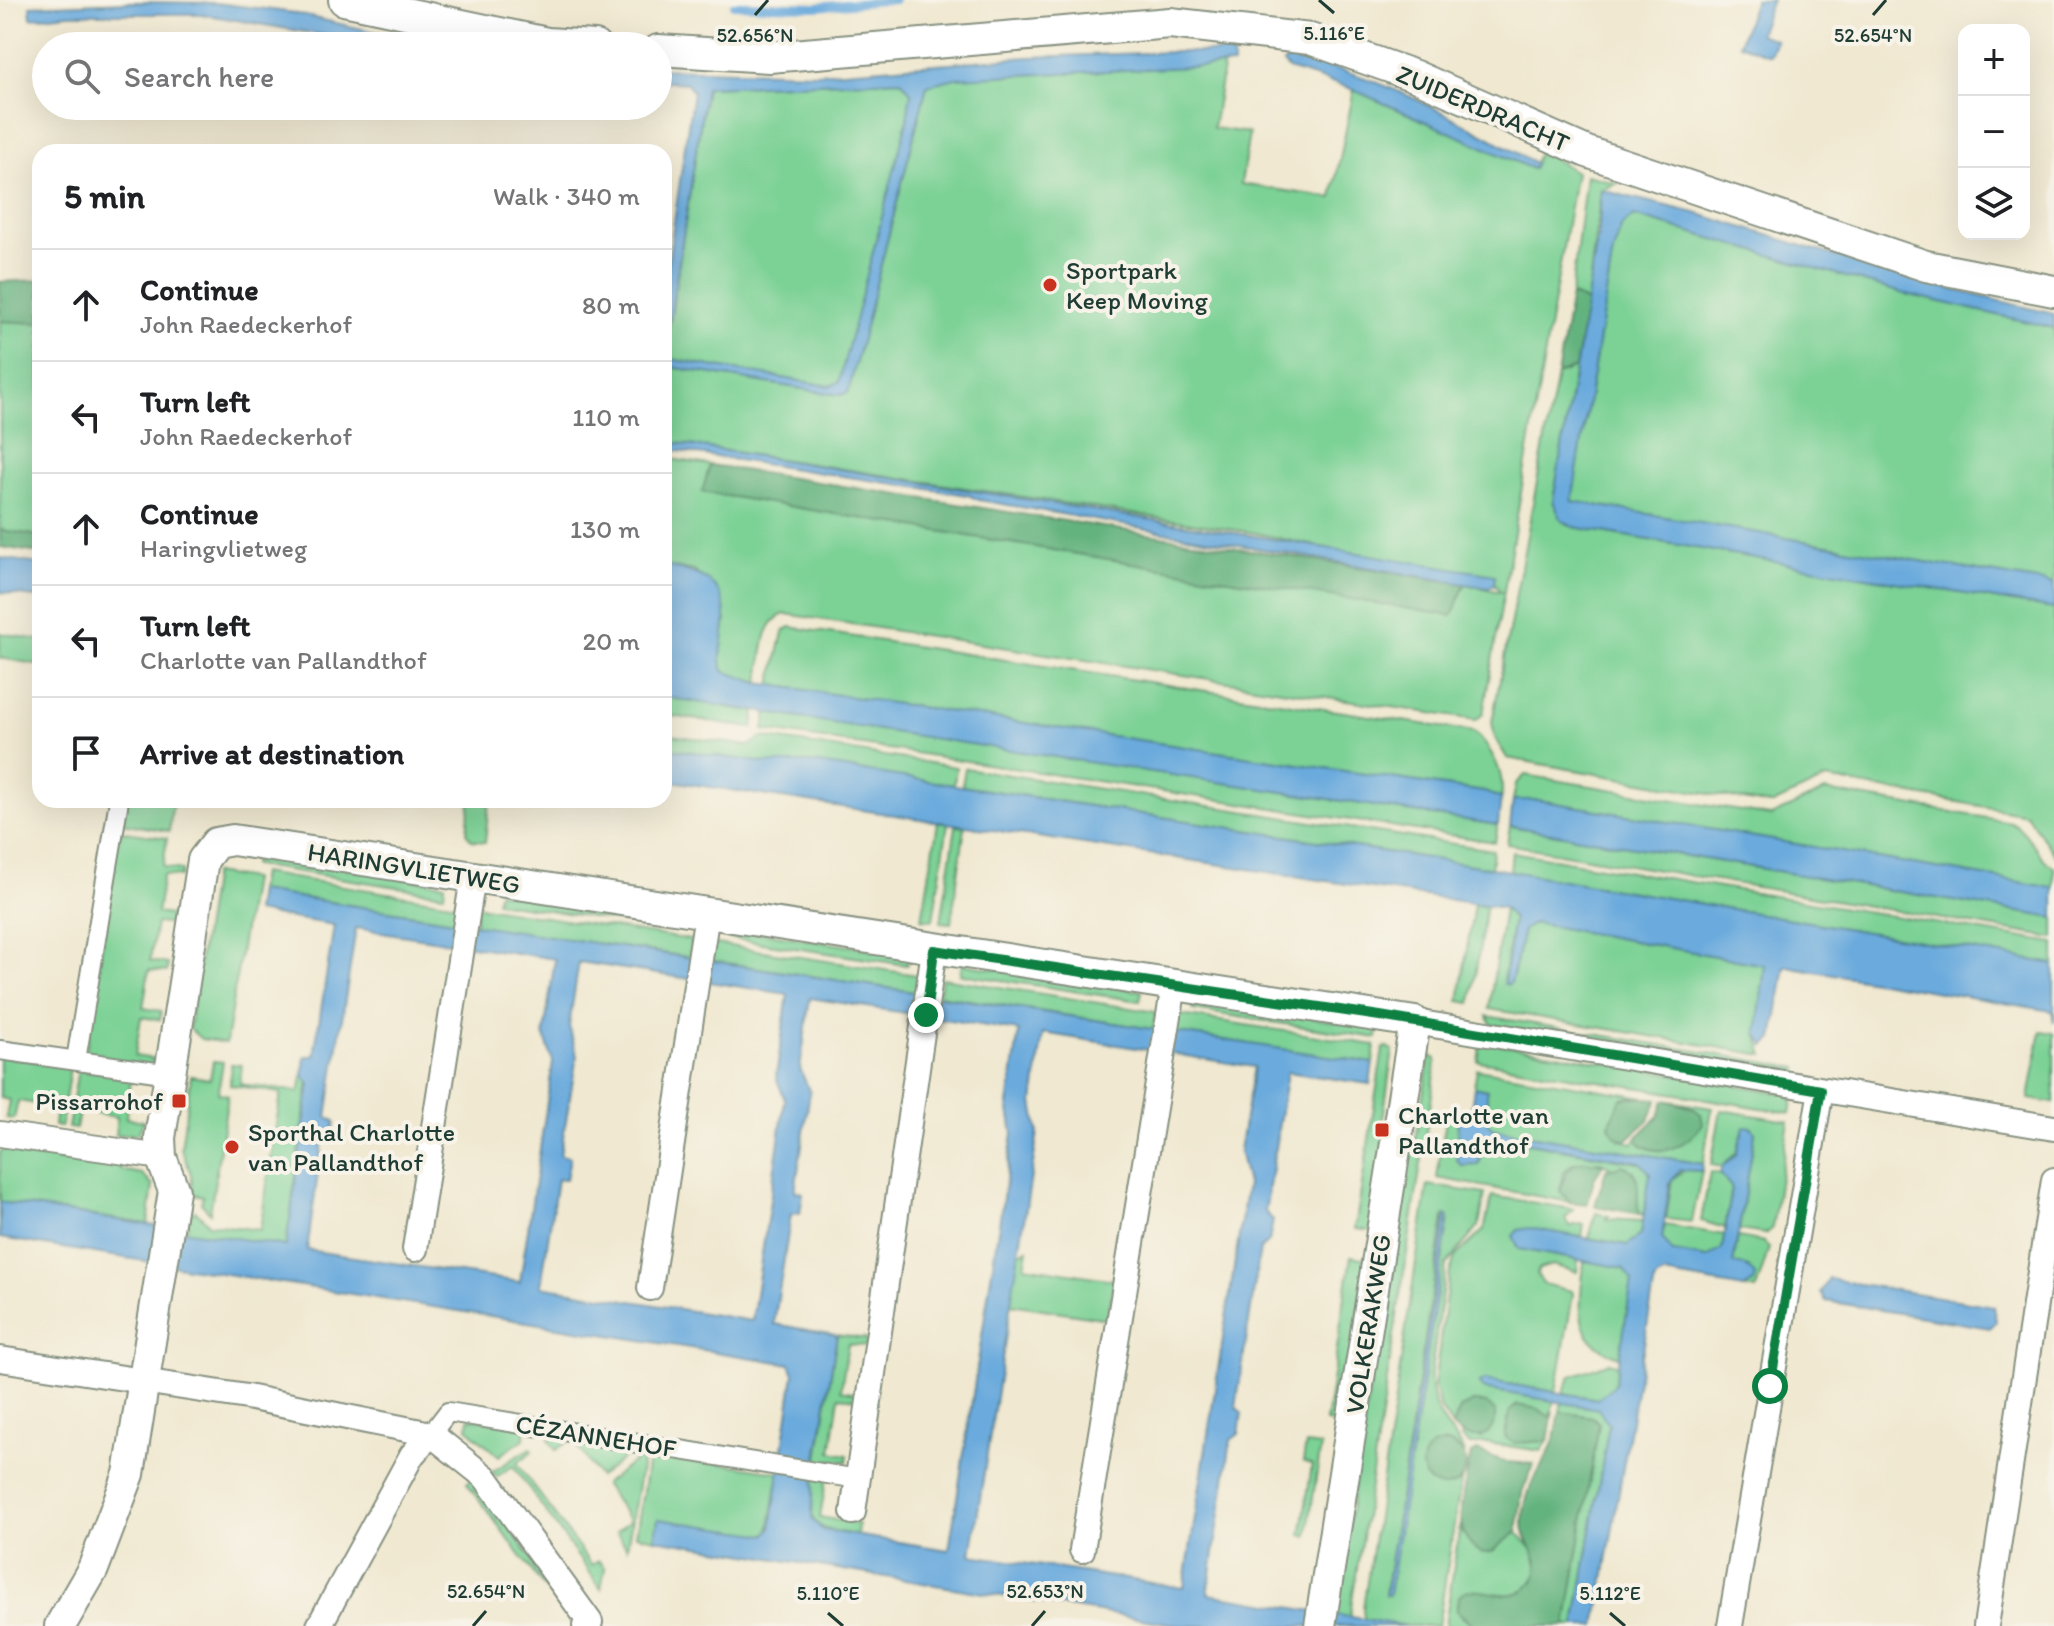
<!DOCTYPE html>
<html lang="en">
<head>
<meta charset="utf-8">
<style>
  :root { --surface:#fff; --page:#f6f6f6; --text:#202124; --muted:#757577; --line:#e0e0e0 }
  body { margin:0; font-family:Itim,sans-serif; background:var(--page); color:var(--text) }
  .controls { position:absolute; right:24px; top:24px; display:grid; overflow:hidden; border-radius:16px; box-shadow:0 8px 32px #0002 }
  .controls button { width:72px; height:72px; display:grid; place-items:center; padding:0; border:0; border-bottom:2px solid var(--line); background:var(--surface); color:var(--text); font:40px sans-serif }
  .stop { position:absolute; width:24px; height:24px; margin:-18px; border:6px solid #0b8043; border-radius:50%; background:#fff }
  .stop.end { background:#0b8043; border-color:#fff; box-shadow:0 2px 8px #0008 }
  .list { margin:0; padding:0; list-style:none }
  h2 { display:flex; justify-content:space-between; align-items:center; height:104px; margin:0; padding:0 32px; font-size:34px }
  h2 small { font-size:26px; font-weight:400; color:var(--muted) }
  .list li { display:grid; grid-template-columns:52px 1fr auto; gap:24px; align-items:center; box-sizing:border-box; height:112px; padding:0 32px; border-top:2px solid var(--line) }
  .list b { display:block; font-size:30px; white-space:nowrap }
  .list p { margin:0; font-size:26px; white-space:nowrap; color:var(--muted) }
  .list em { font-size:26px; font-style:normal; color:var(--muted) }
  .icon { flex:none; width:44px; height:44px; fill:none; stroke:currentColor; stroke-width:2; stroke-linecap:round; stroke-linejoin:round }
  .map { position:relative; flex:none; width:2054px; height:1626px; overflow:hidden }
  .search { position:absolute; background:var(--surface); box-shadow:0 8px 32px #0002; left:32px; top:32px; width:640px; height:88px; display:flex; align-items:center; gap:20px; box-sizing:border-box; padding:0 28px; border-radius:44px; color:var(--muted); font-size:30px }
  .panel { position:absolute; background:var(--surface); box-shadow:0 8px 32px #0002; left:32px; top:144px; width:640px; height:664px; border-radius:24px }
  .map>svg:first-child { display:block }
  .green { fill:#7bd195; stroke:#4d8764; stroke-width:2; fill-rule:evenodd }
  .forest { fill:#64b37e; stroke:#427859; stroke-width:2 }
  .water { fill:#6aaadd; stroke:#447488; stroke-width:2; fill-rule:evenodd }
  .lines { fill:none; stroke-linecap:round; stroke-linejoin:round }
  .stream { stroke:#6aaadd; stroke-width:8 }
  .pedestrian-casing { stroke:#889282; stroke-width:22 }
  .minor-casing { stroke:#889282; stroke-width:28 }
  .tertiary-casing { stroke:#889282; stroke-width:34 }
  .pedestrian { stroke:#fff; stroke-width:18 }
  .minor { stroke:#fff; stroke-width:24 }
  .tertiary { stroke:#fff; stroke-width:30 }
  .route { stroke:#0b8043; stroke-width:10 }
  .ticks { fill:none; stroke:#1f3d34; stroke-width:3 }
  .poi-dot { fill:#c8321e; stroke:#f7f3e8; stroke-width:3 }
  .labels { text-anchor:middle; dominant-baseline:central; stroke-width:8; stroke-linejoin:round; paint-order:stroke }
  .street-label { font-size:26px; fill:#1f3d34; stroke:#f7f3e8 }
  .poi-label { font-size:26px; fill:#1f3d34; stroke:#f7f3e8; text-anchor:start }
  .ticks-label { font-size:20px; text-anchor:middle; fill:#1f3d34; stroke:#f7f3e8; stroke-width:8; stroke-linejoin:round; paint-order:stroke }
</style>
</head>
<body>
<div class="map">
<svg width="2054" height="1626" viewBox="0 0 2054 1626">
  <rect width="100%" height="100%" fill="#f7f3e8"/>
  <filter id="ink" filterUnits="userSpaceOnUse"><feTurbulence type="fractalNoise" baseFrequency=".0125" numOctaves="2"/><feDisplacementMap in="SourceGraphic" scale="16" xChannelSelector="R" yChannelSelector="G"/><feConvolveMatrix kernelMatrix="1 2 1 2 8 2 1 2 1" color-interpolation-filters="sRGB"/></filter>
  <filter id="wash" filterUnits="userSpaceOnUse"><feTurbulence type="fractalNoise" baseFrequency=".006" numOctaves="4" result="noise"/><feDisplacementMap in="SourceGraphic" scale="32" xChannelSelector="R" yChannelSelector="G"/><feGaussianBlur stdDeviation="1.8" result="paint"/><feColorMatrix in="noise" values="0 0 0 0 0 0 0 0 0 0 0 0 0 0 0 0 0 1.4 0 .05"/><feComposite in="paint" operator="in"/></filter>
  <g filter="url(#wash)">
    <rect width="100%" height="100%" fill="#f0e8d0"/>
    <!-- green -->
    <path class="green" d="M1225,56L1213,128L1249,133L1241,184L1332,198L1354,90L1532,169L1539,150L1576,172L1483,714L1476,720L786,614C760,620 763,661 759,683L726,674L720,662L726,619L695,571L664,566V458L710,465L703,492L1452,615L1465,584L1501,592L1494,584L1255,533L664,441V366L839,395L848,393L927,86L926,75Z
      M901,80L911,92L907,121L840,382L829,386L670,359L666,348L706,87Z
      M1586,175L1618,183L1601,190L1587,302L1571,295Z
      M1634,216L1902,293L2054,328V584L1572,501L1613,252L1622,225Z
      M0,321L40,323V536L0,530Z
      M1575,368L1553,501L1566,523L1573,527L2054,609V854L2026,814L1826,779L1771,805L1507,758L1495,738L1492,722L1557,375Z
      M790,627L1474,732C1492,748 1506,775 1501,798L1484,792L771,685L783,632Z
      M0,633L40,640V665L0,658Z
      M664,697L755,711L753,728L664,715Z
      M767,712L1498,825L1495,842L764,730Z
      M664,734L749,746L762,737L956,767L954,785L812,763H765L664,748Z
      M965,768L1493,850L1491,868L962,786Z
      M1525,775L1771,816L1825,791L2011,822C2031,833 2035,856 2054,867V888L1538,800H1513L1516,784Z
      M124,800H187L186,804L173,802L169,831L121,823Z
      M470,800L489,803L485,842L472,840L467,834Z
      M938,822L948,824L933,920L922,919Z
      M956,826L965,827L951,923L941,922Z
      M1510,826L2054,918V938L1507,844Z
      M119,831L167,838L163,867L182,870L181,877L163,875L157,913L175,916L174,925L156,923L150,961L168,964L167,972L149,970L143,1008L161,1011L160,1020L141,1017L135,1056L154,1059L152,1067L85,1057Z
      M1512,852L2054,943V964L1510,871Z
      M254,855L445,884L444,894L253,865Z
      M213,873L252,879L226,1043L201,1039L189,1028Z
      M261,873L458,904L455,921L258,891Z
      M498,892L677,920L675,930L496,902Z
      M1474,904L1486,906L1471,1003L1459,1001Z
      M477,906L691,940L689,957L475,925Z
      M1504,908L1513,919L1503,980L1507,985L1513,977L1523,930L1534,923L1765,965L1757,1034L1764,1055L1489,1009Z
      M730,928L909,955L907,965L728,938Z
      M710,943L924,976L921,993L707,960Z
      M962,964L1142,991L1140,1001L960,974Z
      M942,978L1156,1012L1153,1029L939,995Z
      M1194,1000L1378,1028L1377,1038L1193,1010Z
      M1175,1014L1375,1045L1373,1063L1172,1032Z
      M1487,1016L1798,1068L1797,1076L1492,1025Z
      M2041,1031L2054,1033V1103L2029,1099Z
      M1481,1041L1788,1094L1793,1101L1791,1113L1478,1061Z
      M1387,1047L1393,1050L1381,1133L1386,1134L1371,1231L1355,1229L1383,1049Z
      M1430,1055L1436,1059L1434,1082L1348,1626H1333L1408,1138L1415,1139Z
      M0,1056L70,1067L61,1127L54,1126L56,1107L18,1101L14,1119L6,1118L9,1100L0,1098Z
      M213,1061L223,1062L218,1093L228,1095L210,1213L201,1203L203,1196L193,1194L191,1174L181,1148L191,1076L210,1079Z
      M231,1064L242,1065L240,1084L299,1092L303,1075L309,1080L286,1246L187,1231L188,1215L195,1210L209,1224L260,1230L281,1093L230,1085Z
      M78,1069L151,1075L150,1082L131,1080L126,1118L144,1121L138,1134L115,1135L117,1117L79,1111L76,1129L68,1128Z
      M1477,1069L1644,1097L1619,1103L1609,1125L1620,1140L1633,1143L1638,1136L1641,1145C1660,1157 1675,1147 1692,1137L1693,1108L1664,1100L1712,1108L1703,1164L1493,1129L1487,1122V1090L1474,1087Z
      M1721,1110L1789,1121L1772,1228L1765,1234L1739,1230L1755,1133L1722,1167L1711,1165Z
      M1447,1113L1458,1115L1457,1160L1480,1162L1485,1142L1495,1137L1644,1164L1651,1176L1645,1215L1640,1214C1634,1201 1641,1186 1634,1171L1609,1167L1606,1170L1609,1166L1601,1162L1573,1163L1563,1173L1560,1191L1570,1202L1437,1178Z
      M10,1146L50,1152L57,1160L102,1167L110,1161L121,1163V1170L142,1174L153,1186L148,1224L0,1202V1152Z
      M1686,1169L1702,1171L1692,1222L1666,1219L1672,1179Z
      M1710,1172L1720,1174L1732,1188L1725,1228L1701,1221Z
      M1428,1185L1485,1194L1479,1226L1446,1265L1431,1371C1428,1404 1443,1423 1463,1448L1465,1454L1462,1449L1444,1442L1423,1458L1425,1474L1459,1481L1462,1475L1438,1626H1406L1364,1619L1363,1608ZM1444,1216L1448,1217L1388,1595L1385,1594Z
      M1492,1196L1573,1209L1565,1219L1569,1226L1584,1224L1582,1237L1522,1229L1519,1249L1578,1260L1577,1272L1552,1265L1539,1269L1537,1274L1543,1284L1572,1291L1573,1294L1556,1392L1484,1380L1479,1383L1483,1389L1554,1400L1550,1417C1536,1409 1526,1404 1510,1411L1505,1434L1548,1441L1541,1451L1486,1443L1470,1445L1461,1437L1464,1434L1482,1438L1473,1402L1461,1408L1452,1426L1440,1408L1434,1386L1449,1275L1455,1257L1484,1230Z
      M1596,1213L1609,1216L1606,1219L1643,1221L1641,1235L1627,1245L1589,1238Z
      M1665,1225L1725,1235L1722,1249L1707,1258L1673,1252L1662,1238Z
      M1738,1237L1764,1242L1769,1248L1756,1290L1744,1288L1754,1282L1749,1267L1733,1264Z
      M1028,1249L1025,1266L1114,1280L1108,1319L1010,1304L1019,1253Z
      M1351,1256L1367,1259L1341,1425L1326,1422Z
      M1584,1261L1623,1267L1632,1281L1620,1357C1569,1341 1581,1302 1584,1261Z
      M837,1335L867,1339L866,1346L848,1344L841,1390L858,1393L857,1399L839,1397L831,1452L848,1455L847,1462L830,1460L828,1469L817,1466Z
      M1610,1362L1618,1365L1615,1385L1598,1399L1563,1393L1571,1376Z
      M1562,1402L1599,1409L1609,1424L1575,1626H1566L1599,1423L1592,1417L1560,1412Z
      M469,1418L526,1427L524,1439L499,1456L468,1429Z
      M556,1435L632,1447L631,1453L599,1477L572,1439L556,1450L549,1440Z
      M1306,1444L1321,1446L1307,1536L1301,1535L1312,1465L1303,1462Z
      M530,1448L532,1451L517,1463L591,1565L599,1561L605,1568L601,1589L513,1466L496,1477L492,1472Z
      M649,1453L779,1472L769,1532L762,1536L658,1520L655,1539L636,1535Z
      M643,1455V1456L627,1548L616,1532L630,1521L604,1484Z
      M814,1477H827L820,1517L858,1524L857,1535C808,1528 808,1525 814,1477Z
      M472,1478L566,1605L560,1609L467,1483Z
      M1460,1525L1462,1533L1491,1552L1517,1532L1534,1551L1538,1572L1525,1591L1503,1596L1493,1593L1462,1617L1474,1626H1445Z"/>
    <!-- forest -->
    <path class="forest" d="M40,280V323L0,321V282Z
      M1571,295L1587,302L1575,368L1557,375Z
      M710,465L1465,584L1452,616L702,492Z
      M0,530L40,536V553L0,547Z
      M1632,1097L1658,1099L1649,1120L1625,1141L1615,1136L1609,1125L1621,1099Z
      M1664,1100L1693,1108L1701,1114L1703,1124C1687,1145 1662,1160 1638,1142V1136L1659,1116Z
      M1586,1161L1603,1164L1594,1179L1587,1204L1570,1202L1560,1191C1566,1174 1564,1164 1586,1161Z
      M1622,1165C1648,1176 1632,1195 1640,1214L1595,1206L1606,1170Z
      M1473,1402L1486,1403L1495,1411C1497,1441 1468,1444 1452,1426L1461,1408Z
      M1517,1405L1538,1409L1550,1417L1553,1411L1548,1441L1514,1443L1505,1437L1510,1411Z
      M1560,1412L1592,1417L1599,1423L1566,1626H1474L1457,1611C1453,1563 1513,1618 1534,1580C1546,1557 1523,1545 1523,1523C1523,1490 1542,1470 1553,1443C1557,1433 1558,1422 1560,1412Z
      M1422 1465a22 22 0 1 1 44 0a22 22 0 1 1-44 0Z
      M1477,1451L1506,1462L1534,1464L1522,1493L1517,1532L1491,1552L1482,1553C1448,1534 1464,1495 1469,1463L1471,1454Z"/>
    <!-- water -->
    <path class="water" d="M1755,0H1772L1759,34L1776,40L1770,55L1739,44Z
      M131,2L215,3L288,12L437,46H386L201,14H69L31,18L30,6Z
      M1176,52H1233V65L956,78L927,85L848,393L839,395L664,366V328H669L666,354L670,359L829,386L839,382L907,121L911,92L901,80L706,87L670,320L664,319V289L693,92L687,83L658,81V69L817,73L1029,57Z
      M1291,58C1377,72 1459,120 1535,163L1533,169L1347,87L1288,69L1283,63Z
      M1601,190L1699,214L1910,279L2054,314V328L1902,293L1634,216L1622,225L1613,252L1572,501L2054,584V609L1573,527L1561,519L1553,501L1599,228Z
      M664,441L1495,575L1494,584L1488,588L979,500L968,495L664,449Z
      M0,558L40,564V598L0,592Z
      M664,566C707,573 731,585 724,634C722,647 719,660 723,671L759,683L1484,792L1501,798L1498,825L664,697Z
      M664,748L765,763H812L1510,871L2054,964V1022L2052,1011L1785,966L1773,1039L1765,1046L1757,1034L1765,965L1534,923L1523,930L1511,983L1504,984L1513,919L1504,908L664,780Z
      M1513,800H1538L2054,888V918L1510,826Z
      M258,891L1373,1063L1370,1084L1287,1072L1265,1212L1273,1220L1269,1241L1260,1249L1236,1407L1242,1413L1239,1434L1231,1440L1208,1594L1406,1626H1184L655,1539L658,1519L766,1535L771,1528L794,1374L790,1364L0,1238V1202L286,1246L310,1084L303,1075L305,1056H314L334,925L255,912ZM356,928L555,959L544,1034L553,1062L520,1282L307,1250L322,1145L332,1138L335,1121L327,1117ZM579,962L788,994L776,1077L785,1100L752,1321L541,1286L557,1179H566L570,1157L560,1155L577,1056L569,1026ZM810,998L1019,1031L1008,1104L1013,1133L949,1550L823,1530L812,1519L814,1477L837,1335L774,1324L791,1214L800,1213L803,1193L795,1191L810,1092L800,1069ZM1043,1033L1254,1067L1239,1150L1247,1184L1184,1588L971,1555L1038,1132L1033,1102Z
      M1474,1087L1487,1090V1122L1493,1129L1703,1164L1702,1171L1680,1170L1670,1183L1662,1238L1673,1252L1707,1258L1722,1249L1732,1188L1720,1174L1722,1167L1736,1155L1744,1126L1752,1127L1755,1133L1733,1264L1746,1266L1755,1275L1754,1282L1744,1288L1664,1274L1655,1280L1596,1626H1575L1609,1424L1598,1409L1483,1389L1479,1383L1484,1380L1597,1399L1615,1385L1632,1281L1623,1268L1519,1249L1513,1236L1518,1230L1529,1228L1627,1245L1641,1235L1650,1173L1640,1162L1495,1137L1485,1142L1478,1165L1462,1166L1457,1160L1458,1115L1470,1116Z
      M1446,1215L1449,1217L1389,1595H1385Z
      M1829,1279L1994,1306L1996,1322L1990,1328L1826,1301L1821,1292Z"/>
    <g class="lines">
      <!-- stream -->
      <path class="stream" d="M734,5L816,7L894,0"/>
    </g>
  </g>
  <g filter="url(#ink)">
    <g class="lines">
      <!-- pedestrian casing -->
      <g class="pedestrian-casing">
        <path id="pedestrian" d="M0,1050L170,1074
          M76,1060L119,800
          M431,1434L448,1412L858,1479"/>
      </g>
      <!-- minor casing -->
      <g class="minor-casing">
        <path id="minor" d="M1415,1022L2054,1128
          M0,1134L161,1157
          M415,1249L473,877
          M650,1288L707,913
          M0,1359L247,1397L431,1434L485,1477L590,1622L585,1626
          M853,1512L934,950
          M1082,1550L1174,985
          M319,1626L412,1455L431,1434
          M1730,1626L1821,1090
          M1986,1626L2054,1180"/>
      </g>
      <!-- tertiary casing -->
      <g class="tertiary-casing">
        <path id="tertiary" d="M344,0L547,43L595,46
          M658,50L769,57L1170,23L1310,39L1415,76L1587,152L1926,266L2054,291
          M60,1626L93,1569L129,1474L174,1191L161,1157L160,1138L203,860L216,843L233,840L1415,1022L1320,1626"/>
      </g>
      <!-- pedestrian -->
      <use href="#pedestrian" class="pedestrian"/>
      <!-- minor -->
      <use href="#minor" class="minor"/>
      <!-- tertiary -->
      <use href="#tertiary" class="tertiary"/>
    </g>
  </g>
  <g class="lines" filter="url(#ink)">
    <!-- route -->
    <path class="route" d="M926,1015L934,950L1380,1016L1821,1090L1770,1386"/>
  </g>
  <!-- ticks -->
  <path class="ticks" d="M1319,0L1334,13M755,15L768,0M1873,15L1886,0M828,1613L843,1626M1610,1613L1625,1626M473,1626L486,1611M1032,1626L1045,1611"/>
  <!-- markers -->
  <g class="poi-dot">
    <circle cx="1050" cy="285" r="8"/>
    <rect x="171" y="1093" width="16" height="16" rx="4"/>
    <rect x="1374" y="1122" width="16" height="16" rx="4"/>
    <circle cx="232" cy="1147" r="8"/>
  </g>
  <g class="labels">
    <!-- street labels -->
    <g class="street-label">
      <text transform="translate(1483 108) rotate(23)">ZUIDERDRACHT</text>
      <text transform="translate(414 868) rotate(9)">HARINGVLIETWEG</text>
      <text transform="translate(1368 1324) rotate(-81)">VOLKERAKWEG</text>
      <text transform="translate(596 1436) rotate(9)">CÉZANNEHOF</text>
    </g>
    <!-- poi labels -->
    <g class="poi-label">
      <text x="1066" y="270">Sportpark<tspan x="1066" dy="30">Keep Moving</tspan></text>
      <text x="163" y="1101" text-anchor="end">Pissarrohof</text>
      <text x="1398" y="1115">Charlotte van<tspan x="1398" dy="30">Pallandthof</tspan></text>
      <text x="248" y="1132">Sporthal Charlotte<tspan x="248" dy="30">van Pallandthof</tspan></text>
    </g>
  </g>
  <g class="ticks-label">
    <text x="1334" y="40">5.116°E</text>
    <text x="755" y="42">52.656°N</text>
    <text x="1873" y="42">52.654°N</text>
    <text x="486" y="1598">52.654°N</text>
    <text x="1045" y="1598">52.653°N</text>
    <text x="828" y="1600">5.110°E</text>
    <text x="1610" y="1600">5.112°E</text>
  </g>
</svg>
<div class="controls">
<button>+</button>
<button>−</button>
<button><svg class="icon" aria-label="layers" viewBox="0 0 24 24"><path d="M12 4l9 5-9 5-9-5zM3 14l9 5 9-5"/></svg></button>
</div>
<div class="stop" style="left:1770px;top:1386px"></div>
<div class="stop end" style="left:926px;top:1015px"></div>
<div class="search"><svg class="icon" aria-label="search" viewBox="0 0 24 24"><circle cx="10" cy="10" r="6"/><path d="M15 15l6 6"/></svg>Search here</div>
<section class="panel">
<h2>5 min<small>Walk · 340 m</small></h2>
<ul class="list">
<li><svg class="icon" aria-label="ahead" viewBox="0 0 24 24"><path d="M12 20V5M6 11l6-6 6 6"/></svg><div><b>Continue</b><p>John Raedeckerhof</p></div><em>80 m</em></li>
<li><svg class="icon" aria-label="left" viewBox="0 0 24 24"><path d="M17 20v-9H6M10 6l-5 5 5 5"/></svg><div><b>Turn left</b><p>John Raedeckerhof</p></div><em>110 m</em></li>
<li><svg class="icon" aria-label="ahead" viewBox="0 0 24 24"><path d="M12 20V5M6 11l6-6 6 6"/></svg><div><b>Continue</b><p>Haringvlietweg</p></div><em>130 m</em></li>
<li><svg class="icon" aria-label="left" viewBox="0 0 24 24"><path d="M17 20v-9H6M10 6l-5 5 5 5"/></svg><div><b>Turn left</b><p>Charlotte van Pallandthof</p></div><em>20 m</em></li>
<li><svg class="icon" aria-label="arrive" viewBox="0 0 24 24"><path d="M6 21V4h12l-3 4 3 4H6"/></svg><div><b>Arrive at destination</b></div></li>
</ul>
</section>
</div>
</body>
</html>
